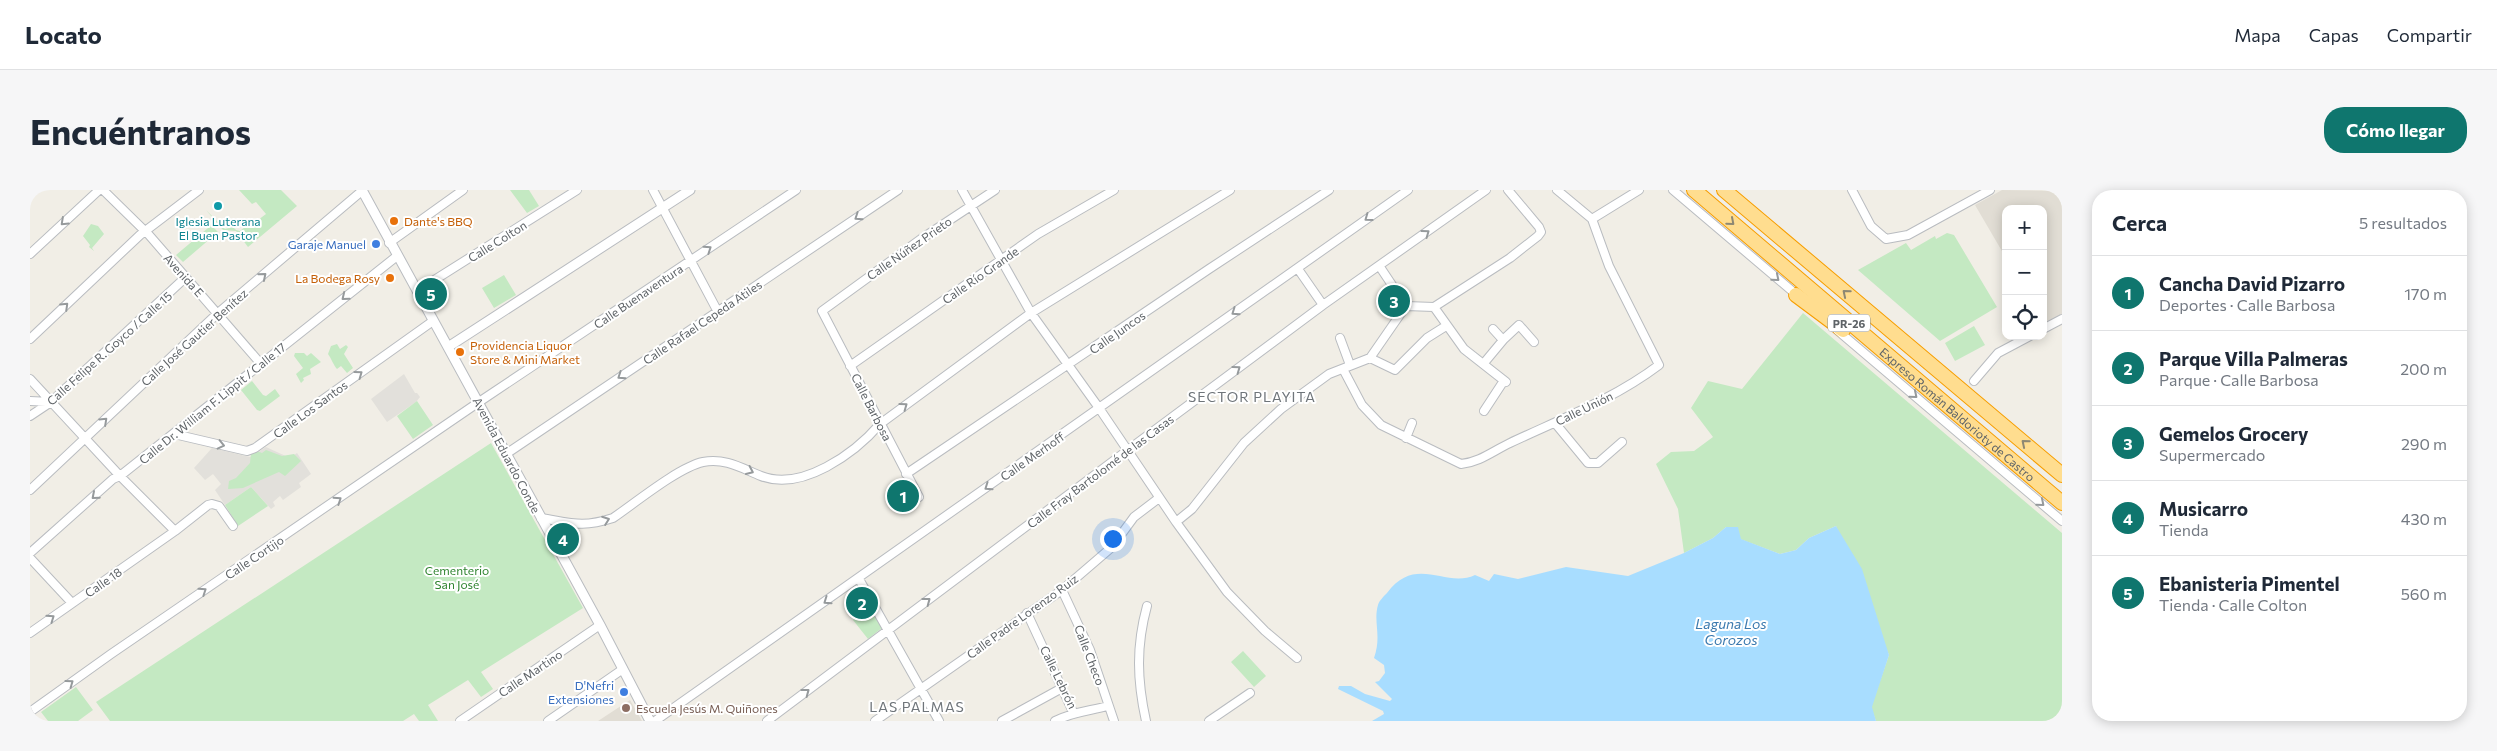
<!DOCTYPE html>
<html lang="es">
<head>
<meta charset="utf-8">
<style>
  :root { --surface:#fff; --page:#f6f6f7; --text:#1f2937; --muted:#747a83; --line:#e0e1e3; --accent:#0f766e }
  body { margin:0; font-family:Commissioner,sans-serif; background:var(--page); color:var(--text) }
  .controls { position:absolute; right:15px; top:15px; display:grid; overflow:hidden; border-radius:10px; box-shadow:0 2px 12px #0003 }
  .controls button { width:45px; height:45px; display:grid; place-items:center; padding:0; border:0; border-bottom:1px solid var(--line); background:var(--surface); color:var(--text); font:25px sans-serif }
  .you { position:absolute; left:1082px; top:348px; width:18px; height:18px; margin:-12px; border:4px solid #fff; border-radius:50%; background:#1a73e8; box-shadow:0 0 0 8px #1a73e833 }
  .badge { display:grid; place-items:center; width:32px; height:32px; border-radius:50%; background:var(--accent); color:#fff; font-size:16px; font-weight:700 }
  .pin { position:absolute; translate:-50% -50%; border:2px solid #fff; box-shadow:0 1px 5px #0006 }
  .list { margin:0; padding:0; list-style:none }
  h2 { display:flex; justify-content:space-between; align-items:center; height:65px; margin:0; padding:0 20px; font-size:21px }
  h2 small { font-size:16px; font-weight:400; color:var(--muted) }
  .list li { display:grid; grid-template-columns:32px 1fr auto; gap:15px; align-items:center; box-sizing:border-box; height:75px; padding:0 20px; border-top:1px solid var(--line) }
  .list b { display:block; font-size:19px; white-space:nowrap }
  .list p { margin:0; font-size:16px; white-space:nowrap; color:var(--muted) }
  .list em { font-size:16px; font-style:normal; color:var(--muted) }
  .icon { flex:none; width:28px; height:28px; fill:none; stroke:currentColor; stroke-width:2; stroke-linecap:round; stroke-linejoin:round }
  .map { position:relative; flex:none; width:2032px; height:531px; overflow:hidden; border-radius:20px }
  header { display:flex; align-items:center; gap:30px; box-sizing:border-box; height:70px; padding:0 25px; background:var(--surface); border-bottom:1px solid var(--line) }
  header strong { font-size:24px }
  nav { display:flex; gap:28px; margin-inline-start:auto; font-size:18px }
  .intro { display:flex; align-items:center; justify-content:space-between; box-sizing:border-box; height:120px; padding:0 30px }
  h1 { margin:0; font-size:35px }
  .button { padding:12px 22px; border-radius:20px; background:var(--accent); color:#fff; font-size:18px; font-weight:700 }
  main { display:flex; gap:30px; padding:0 30px }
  aside { flex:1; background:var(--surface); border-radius:20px; box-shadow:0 2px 12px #0003 }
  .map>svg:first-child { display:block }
  .industrial { fill:#e2e0db }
  .education { fill:#e1ddd4 }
  .green { fill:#c4e9c2 }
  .water { fill:#a8ddff }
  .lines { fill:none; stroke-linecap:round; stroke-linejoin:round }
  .minor-casing { stroke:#b9bcc0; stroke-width:10 }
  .tertiary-casing { stroke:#b9bcc0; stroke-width:11 }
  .motorway-casing { stroke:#f79e00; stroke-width:16 }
  .minor { stroke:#fff; stroke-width:8 }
  .tertiary { stroke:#fff; stroke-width:9 }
  .motorway { stroke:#ffdd8f; stroke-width:14 }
  .oneway { stroke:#969a9c }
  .oneway2 { stroke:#8e8873 }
  .culture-dot { fill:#0f9aa8; stroke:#fff; stroke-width:2 }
  .food-dot { fill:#e8710a; stroke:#fff; stroke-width:2 }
  .shop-dot { fill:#3f7fe0; stroke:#fff; stroke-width:2 }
  .education-dot { fill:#8d6e63; stroke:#fff; stroke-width:2 }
  .labels { text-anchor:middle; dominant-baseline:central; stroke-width:4; stroke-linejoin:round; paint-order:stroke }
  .shield { fill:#fff; stroke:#8e9295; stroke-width:1 }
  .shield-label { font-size:11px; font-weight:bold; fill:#5e6367 }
  .culture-label { font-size:12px; fill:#0d838f; stroke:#fff }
  .food-label { font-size:12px; fill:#c56008; stroke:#fff; text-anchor:start }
  .street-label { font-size:12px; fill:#5e6367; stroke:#fff }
  .shop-label { font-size:12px; fill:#366cbe; stroke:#fff; text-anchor:end }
  .park-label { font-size:12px; fill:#308430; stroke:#fff }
  .education-label { font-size:12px; fill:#785e54; stroke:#fff; text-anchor:start }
  .neighbourhood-label { font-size:14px; letter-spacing:1px; fill:#6f757a; stroke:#fff }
  .water-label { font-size:14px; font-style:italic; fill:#3b7aaf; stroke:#fff }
</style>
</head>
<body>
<header>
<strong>Locato</strong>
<nav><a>Mapa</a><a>Capas</a><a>Compartir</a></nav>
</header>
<div class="intro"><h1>Encuéntranos</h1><a class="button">Cómo llegar</a></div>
<main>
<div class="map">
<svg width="2032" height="531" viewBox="0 0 2032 531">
  <rect width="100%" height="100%" fill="#f1eee6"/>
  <!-- industrial -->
  <path class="industrial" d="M374,184L385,203H387L390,207L386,212L357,232L341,209Z
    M236,257L260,268L267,263L281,284L269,293L271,297L253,310L250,306L243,312L245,316L241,319L221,297L195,315L185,300L191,294L183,284L175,290L164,278L182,258L220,267Z"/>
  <!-- education -->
  <path class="education" d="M1972,0L2032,1V125L2014,135L2013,19H1976V68L1945,15Z
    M600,510L612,531H568Z"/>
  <!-- green -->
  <path class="green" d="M209,0H251L267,16L218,57L206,41L193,40L176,20L195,39L203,37L206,40L210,41L226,28L228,30L236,24L226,12L222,14Z
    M480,0H499L509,16L497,23Z
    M176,30L188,42L153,72L146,65L178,38L174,33Z
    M61,34L68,36L74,44L62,58L64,61L59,57L60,55L53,46Z
    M1917,43L1924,45L1967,117L1910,151L1828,80L1876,53L1881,60L1905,46L1906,49Z
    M474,85L486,105L464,118L452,98Z
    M1773,123L2032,343V531H1846L1841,517L1859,465L1806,336L1779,348L1766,360L1750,364L1710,349L1696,337L1683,348L1654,363L1648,319L1626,274L1641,262L1664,261L1683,247L1661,218L1678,191L1712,199Z
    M1944,136L1955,155L1925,171L1915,153Z
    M307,154L310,159L316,155L318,157L314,164L323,178L317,183L311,176L307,179C304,176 301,168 298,164L301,156Z
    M265,163H274L277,166L281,163L291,172L280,179L281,184L273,188L274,190L271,193L266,184L273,178L264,166Z
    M222,191L233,205L236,206L245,199L250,206L230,221L227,220L211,200Z
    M387,211L403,235L383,249L367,226Z
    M461,253L553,418L451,482L463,499L451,507L438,490L398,515L408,531H389L384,524L373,531H80L66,512Z
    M236,260L252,266L264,264L271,271L255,286L249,282L213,298L198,299L199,291L206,288L220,273L221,263L227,261L232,263Z
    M874,288L887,311L878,317L862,306Z
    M221,297L238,316L208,336L195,315Z
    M829,396L852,438L838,449L823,430L833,423L819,403Z
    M1213,461L1236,486L1224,497L1201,472Z
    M46,497L63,520L48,531H18L11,522Z"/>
  <!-- water -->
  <path class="water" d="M1806,336L1832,379L1859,465L1842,517L1846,531H1342L1354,524L1353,521L1308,499L1309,496H1321L1335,504L1360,511L1362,509L1345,492L1349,491L1355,483L1354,475L1344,468C1352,446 1343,432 1348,415C1349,411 1354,406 1357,403C1386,364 1416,399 1445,385L1459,391L1464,384L1488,389L1536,377L1598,386L1654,363L1683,348L1696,337H1708L1711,349L1750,364L1766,360L1779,348Z"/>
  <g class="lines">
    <!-- minor casing -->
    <g class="minor-casing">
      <path id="minor" d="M73,0L119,45L231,174
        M623,0L688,122
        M932,0L1001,123L1069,218L1146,332L1197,402L1235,441L1267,468
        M1643,0L1768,106
        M1822,0L1841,36L1856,49L1878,45L1960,0
        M1562,29L1609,0
        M359,53L433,0
        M0,64L69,0
        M1350,77L1376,116
        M1268,79L1293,115
        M387,101L547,0
        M1404,117L1434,159L1476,192
        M1463,139L1473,150
        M2013,139L2032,129
        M1807,140L2032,331
        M1310,148L1320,175
        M0,149L110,45L169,0
        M1340,168L1365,180L1397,148L1416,136
        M1454,173L1474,149L1489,135L1504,152
        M820,176L1008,44L1084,0
        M1313,179L1332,215L1351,235L1431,274C1450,272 1463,261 1480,253C1531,229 1584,209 1629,175L1579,76L1562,29L1527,0
        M0,189L90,286L145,341
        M1944,191L1968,163L2000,146
        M0,211L21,212
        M1454,221L1473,192
        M0,226L21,212L156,87
        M1525,233L1558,273H1568L1592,252
        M144,244L217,261L225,258L403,131
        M1376,248L1382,233
        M476,264L868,0
        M876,284L1179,79L1299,0
        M0,300L188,123L333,0
        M889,307L792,121L891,49L965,0
        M511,328C542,333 552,338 583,328C605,313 649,277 673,272C696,268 711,278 731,286C772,302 825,263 850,234L1001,123L1200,0
        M1146,332L1162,319L1214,253L1251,219L1299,184L1340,168L1376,116L1404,117L1480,68L1508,46L1511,42L1509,37L1478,0
        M0,363L83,289L90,286L367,66
        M0,368L42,413
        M829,389L909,531
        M1032,400L1060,460L1084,531
        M997,423L1043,522
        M0,443L145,341L178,315L182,314L189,316L203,336
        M0,522L81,464L449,212L766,0
        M430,531L570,435
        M518,531L593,479
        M625,531L1378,0
        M737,531L1098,260L1293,115L1456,0
        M845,531L1032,400L1082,357L1104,327L1129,308
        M972,531L1032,498
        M1025,531C1042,522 1059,521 1078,516
        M1116,531C1107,490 1106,456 1117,416
        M1179,531L1220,503"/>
    </g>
    <!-- tertiary casing -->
    <g class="tertiary-casing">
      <path id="tertiary" d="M332,0L570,435L620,531
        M418,157L660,0"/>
    </g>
    <!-- motorway casing -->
    <g class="motorway-casing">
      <g id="motorway">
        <path id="s1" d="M1664,0L2032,313"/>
        <path d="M1694,0L2032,285"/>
        <path d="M1766,105L1813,140"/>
      </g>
    </g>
    <!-- minor -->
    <use href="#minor" class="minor"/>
    <!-- tertiary -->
    <use href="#tertiary" class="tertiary"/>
    <!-- motorway -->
    <use href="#motorway" class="motorway"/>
  </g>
  <!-- one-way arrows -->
  <defs><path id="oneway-chevron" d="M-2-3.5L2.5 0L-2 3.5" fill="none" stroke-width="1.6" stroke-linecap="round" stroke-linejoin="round" transform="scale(1.25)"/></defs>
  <g class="oneway">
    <use href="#oneway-chevron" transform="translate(828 27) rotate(146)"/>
    <use href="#oneway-chevron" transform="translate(1338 28) rotate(144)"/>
    <use href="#oneway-chevron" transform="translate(34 32) rotate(137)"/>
    <use href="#oneway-chevron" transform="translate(1396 43) rotate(-36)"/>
    <use href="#oneway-chevron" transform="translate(678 59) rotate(-34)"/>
    <use href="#oneway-chevron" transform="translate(233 86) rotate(-40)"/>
    <use href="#oneway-chevron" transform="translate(1746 88) rotate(40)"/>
    <use href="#oneway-chevron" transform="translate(315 107) rotate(141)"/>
    <use href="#oneway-chevron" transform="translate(35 116) rotate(-44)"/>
    <use href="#oneway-chevron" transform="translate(1205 122) rotate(145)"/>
    <use href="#oneway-chevron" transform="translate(1207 179) rotate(-36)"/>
    <use href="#oneway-chevron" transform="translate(329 184) rotate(-36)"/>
    <use href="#oneway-chevron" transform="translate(591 186) rotate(146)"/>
    <use href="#oneway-chevron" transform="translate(1884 205) rotate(40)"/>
    <use href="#oneway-chevron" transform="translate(874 216) rotate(-36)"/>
    <use href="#oneway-chevron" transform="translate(74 231) rotate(-43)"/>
    <use href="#oneway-chevron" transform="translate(191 255) rotate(13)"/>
    <use href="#oneway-chevron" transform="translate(720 281) rotate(25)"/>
    <use href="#oneway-chevron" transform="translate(958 297) rotate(145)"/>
    <use href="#oneway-chevron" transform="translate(65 306) rotate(139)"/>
    <use href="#oneway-chevron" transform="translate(308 310) rotate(-34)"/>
    <use href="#oneway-chevron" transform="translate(2011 313) rotate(40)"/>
    <use href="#oneway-chevron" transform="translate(576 330) rotate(-20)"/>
    <use href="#oneway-chevron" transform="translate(173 401) rotate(-34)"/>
    <use href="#oneway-chevron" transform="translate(797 411) rotate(145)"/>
    <use href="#oneway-chevron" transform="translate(897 411) rotate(-37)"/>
    <use href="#oneway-chevron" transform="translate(21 428) rotate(-35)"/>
    <use href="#oneway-chevron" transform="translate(40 493) rotate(-36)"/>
    <use href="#oneway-chevron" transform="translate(776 502) rotate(-37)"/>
  </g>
  <g class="oneway2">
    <use href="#oneway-chevron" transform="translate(1701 32) rotate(41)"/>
    <use href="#oneway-chevron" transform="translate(1816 103) rotate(-140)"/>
    <use href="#oneway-chevron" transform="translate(1995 253) rotate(-140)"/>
  </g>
  <!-- markers -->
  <circle class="culture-dot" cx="188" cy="16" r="5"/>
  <g class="food-dot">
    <circle cx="364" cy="31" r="5"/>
    <circle cx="360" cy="88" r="5"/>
    <circle cx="430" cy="162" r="5"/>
  </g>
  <g class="shop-dot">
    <circle cx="346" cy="54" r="5"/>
    <circle cx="594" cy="502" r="5"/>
  </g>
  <circle class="education-dot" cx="596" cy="518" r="5"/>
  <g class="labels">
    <!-- shield labels -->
    <rect class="shield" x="1798" y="124.5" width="42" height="17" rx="4"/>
    <g class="shield-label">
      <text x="1819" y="133">PR-26</text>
    </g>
    <!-- culture labels -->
    <g class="culture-label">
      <text x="188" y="31">Iglesia Luterana<tspan x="188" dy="14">El Buen Pastor</tspan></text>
    </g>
    <!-- food labels -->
    <g class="food-label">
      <text x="374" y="31">Dante's BBQ</text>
      <text x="350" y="88" text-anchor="end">La Bodega Rosy</text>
      <text x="440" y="155">Providencia Liquor<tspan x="440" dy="14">Store &amp; Mini Market</tspan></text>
    </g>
    <!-- street labels -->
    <g class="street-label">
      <text transform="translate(467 51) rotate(-32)">Calle Colton</text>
      <text transform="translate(879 58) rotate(-35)">Calle Núñez Prieto</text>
      <text transform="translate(154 85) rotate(48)">Avenida E</text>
      <text transform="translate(950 85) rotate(-35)">Calle Río Grande</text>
      <text transform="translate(608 106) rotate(-34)">Calle Buenaventura</text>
      <text transform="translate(672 132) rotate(-34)">Calle Rafael Cepeda Atiles</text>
      <text transform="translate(1087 142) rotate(-35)">Calle Juncos</text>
      <text transform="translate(164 147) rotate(-42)">Calle José Gautier Benítez</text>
      <text transform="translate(79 158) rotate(-42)">Calle Felipe R. Goyco / Calle 15</text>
      <text transform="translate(182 213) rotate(-39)">Calle Dr. William F. Lippit / Calle 17</text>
      <text transform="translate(842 217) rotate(63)">Calle Barbosa</text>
      <text transform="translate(1554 218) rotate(-26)">Calle Unión</text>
      <text transform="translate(280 219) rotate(-36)">Calle Los Santos</text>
      <text stroke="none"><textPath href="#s1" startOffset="346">Expreso Román Baldorioty de Castro</textPath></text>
      <text transform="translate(477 265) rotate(62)">Avenida Eduardo Conde</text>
      <text transform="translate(1002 266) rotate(-35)">Calle Merhoff</text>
      <text transform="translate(1070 281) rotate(-37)">Calle Fray Bartolomé de las Casas</text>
      <text transform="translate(224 367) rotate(-34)">Calle Cortijo</text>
      <text transform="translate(73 392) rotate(-35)">Calle 18</text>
      <text transform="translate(992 426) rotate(-36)">Calle Padre Lorenzo Ruiz</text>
      <text transform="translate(1060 465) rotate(69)">Calle Checo</text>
      <text transform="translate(500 483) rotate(-34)">Calle Martino</text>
      <text transform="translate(1029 487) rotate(64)">Calle Lebrón</text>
    </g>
    <!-- shop labels -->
    <g class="shop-label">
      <text x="336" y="54">Garaje Manuel</text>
      <text x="584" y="495">D'Nefri<tspan x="584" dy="14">Extensiones</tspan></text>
    </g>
    <!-- park labels -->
    <g class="park-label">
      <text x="427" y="380">Cementerio<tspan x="427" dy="14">San José</tspan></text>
    </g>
    <!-- education labels -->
    <g class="education-label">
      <text x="606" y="518">Escuela Jesús M. Quiñones</text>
    </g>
    <!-- neighbourhood labels -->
    <g class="neighbourhood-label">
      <text x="1222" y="206">SECTOR PLAYITA</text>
      <text x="887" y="516">LAS PALMAS</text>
    </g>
    <!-- water labels -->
    <g class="water-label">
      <text x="1701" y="433">Laguna Los<tspan x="1701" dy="16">Corozos</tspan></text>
    </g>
  </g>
</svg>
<div class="controls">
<button>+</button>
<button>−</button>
<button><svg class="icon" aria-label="locate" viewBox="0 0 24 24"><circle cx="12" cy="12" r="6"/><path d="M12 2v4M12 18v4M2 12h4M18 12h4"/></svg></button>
</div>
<div class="you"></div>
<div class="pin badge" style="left:873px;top:306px">1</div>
<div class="pin badge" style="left:832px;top:413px">2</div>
<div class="pin badge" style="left:1364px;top:111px">3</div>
<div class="pin badge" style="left:533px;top:349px">4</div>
<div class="pin badge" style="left:401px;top:104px">5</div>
</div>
<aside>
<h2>Cerca<small>5 resultados</small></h2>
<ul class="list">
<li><span class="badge">1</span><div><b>Cancha David Pizarro</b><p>Deportes · Calle Barbosa</p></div><em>170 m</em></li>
<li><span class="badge">2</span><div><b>Parque Villa Palmeras</b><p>Parque · Calle Barbosa</p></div><em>200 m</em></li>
<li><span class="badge">3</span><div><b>Gemelos Grocery</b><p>Supermercado</p></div><em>290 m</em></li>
<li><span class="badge">4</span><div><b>Musicarro</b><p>Tienda</p></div><em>430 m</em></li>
<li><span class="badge">5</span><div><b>Ebanisteria Pimentel</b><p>Tienda · Calle Colton</p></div><em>560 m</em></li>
</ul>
</aside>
</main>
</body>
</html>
